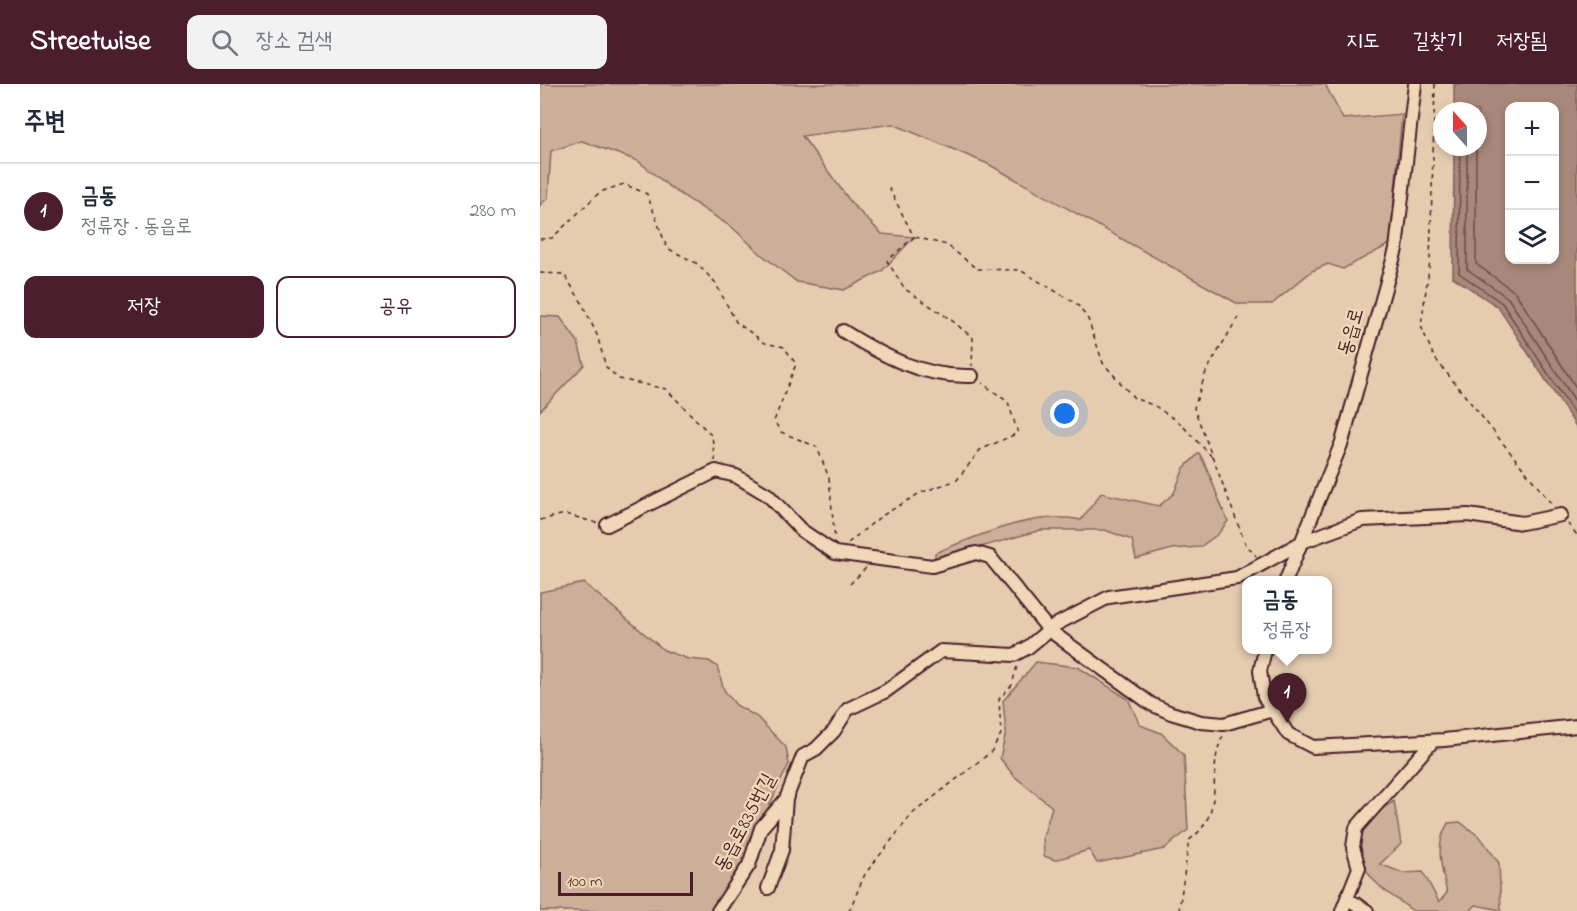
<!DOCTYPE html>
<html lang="ko">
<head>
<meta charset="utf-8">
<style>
  :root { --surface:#fff; --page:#f2f2f3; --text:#1f2937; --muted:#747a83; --line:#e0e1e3; --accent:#4a1f2b }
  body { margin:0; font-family:"Indie Flower","Poor Story",sans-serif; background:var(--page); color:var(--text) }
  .controls { position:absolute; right:18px; top:18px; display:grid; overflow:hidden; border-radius:12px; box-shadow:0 3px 9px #0003 }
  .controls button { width:54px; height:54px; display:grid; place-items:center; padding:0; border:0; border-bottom:2px solid var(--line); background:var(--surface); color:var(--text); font:30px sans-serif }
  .compass { position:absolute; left:893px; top:18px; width:54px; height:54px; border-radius:50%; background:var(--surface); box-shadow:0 3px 9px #0003; rotate:339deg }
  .scale { position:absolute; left:18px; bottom:15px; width:135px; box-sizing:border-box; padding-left:6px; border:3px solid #4a1f2b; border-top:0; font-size:16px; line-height:21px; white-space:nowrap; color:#4a1f2b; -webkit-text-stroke:4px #efd7b7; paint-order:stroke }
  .you { position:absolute; left:525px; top:330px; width:21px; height:21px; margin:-15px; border:4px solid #fff; border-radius:50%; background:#1a73e8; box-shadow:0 0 0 9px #1a73e833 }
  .badge { display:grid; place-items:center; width:39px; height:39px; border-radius:50%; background:var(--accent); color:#fff; font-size:20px; font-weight:700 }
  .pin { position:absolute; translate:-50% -50px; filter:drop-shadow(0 2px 3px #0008) }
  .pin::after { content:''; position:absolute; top:32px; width:21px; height:18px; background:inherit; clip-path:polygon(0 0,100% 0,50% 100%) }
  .popup { position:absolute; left:702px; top:492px; width:90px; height:78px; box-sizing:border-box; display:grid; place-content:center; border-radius:12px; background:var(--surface); filter:drop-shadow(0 2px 4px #0005); font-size:20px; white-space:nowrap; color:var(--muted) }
  .popup b { font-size:22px; color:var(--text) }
  .popup::after { content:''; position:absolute; left:50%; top:100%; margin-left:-12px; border:12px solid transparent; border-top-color:var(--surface) }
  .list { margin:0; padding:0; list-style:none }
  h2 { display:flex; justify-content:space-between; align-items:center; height:78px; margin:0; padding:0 24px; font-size:26px }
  h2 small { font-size:20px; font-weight:400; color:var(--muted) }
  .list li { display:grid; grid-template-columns:39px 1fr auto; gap:18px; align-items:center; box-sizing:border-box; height:96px; padding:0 24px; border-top:2px solid var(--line) }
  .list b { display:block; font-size:22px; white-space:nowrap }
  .list p { margin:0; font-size:20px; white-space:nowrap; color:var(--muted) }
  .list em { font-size:20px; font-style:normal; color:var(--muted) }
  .actions { display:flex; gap:12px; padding:18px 24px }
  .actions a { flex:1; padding:14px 0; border:2px solid var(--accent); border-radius:12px; text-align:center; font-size:21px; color:var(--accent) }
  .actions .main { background:var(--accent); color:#fff }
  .icon { flex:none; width:33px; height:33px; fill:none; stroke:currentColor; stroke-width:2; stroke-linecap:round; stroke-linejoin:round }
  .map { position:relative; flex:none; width:1037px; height:827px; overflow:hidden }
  header { display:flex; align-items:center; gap:36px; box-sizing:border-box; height:84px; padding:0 30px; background:var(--accent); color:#fff }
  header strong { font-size:28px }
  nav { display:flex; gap:33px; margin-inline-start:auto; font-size:21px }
  .search { width:420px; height:54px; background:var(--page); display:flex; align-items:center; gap:15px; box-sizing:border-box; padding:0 21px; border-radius:12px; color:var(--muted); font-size:22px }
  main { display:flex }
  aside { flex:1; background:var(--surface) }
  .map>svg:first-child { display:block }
  .green { fill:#cbaf99; stroke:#8a6762; stroke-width:1.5 }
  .water { fill:#a8887a; stroke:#825e5a; stroke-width:1.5; fill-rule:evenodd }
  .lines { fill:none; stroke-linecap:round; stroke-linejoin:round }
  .shore { stroke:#70494b; stroke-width:1.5 }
  .minor-casing { stroke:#4a1f2b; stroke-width:16 }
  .path { stroke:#4a1f2b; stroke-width:1.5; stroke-dasharray:4.5 4.5; stroke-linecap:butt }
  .minor { stroke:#efd7b7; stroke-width:12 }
  .labels { text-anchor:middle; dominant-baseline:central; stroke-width:4.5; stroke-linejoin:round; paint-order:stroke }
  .street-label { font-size:20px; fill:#4a1f2b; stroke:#efd7b7 }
</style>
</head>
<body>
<header>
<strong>Streetwise</strong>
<div class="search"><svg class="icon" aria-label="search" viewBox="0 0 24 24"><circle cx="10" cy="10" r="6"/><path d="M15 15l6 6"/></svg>장소 검색</div>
<nav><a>지도</a><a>길찾기</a><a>저장됨</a></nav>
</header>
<main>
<aside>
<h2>주변<small></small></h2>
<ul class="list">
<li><span class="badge">1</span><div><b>금동</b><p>정류장 · 동읍로</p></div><em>280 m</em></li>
</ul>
<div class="actions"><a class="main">저장</a><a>공유</a></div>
</aside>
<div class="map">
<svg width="1037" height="827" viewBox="0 0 1037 827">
  <rect width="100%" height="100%" fill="#e5ccaf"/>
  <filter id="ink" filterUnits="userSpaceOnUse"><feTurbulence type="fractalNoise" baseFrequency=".0167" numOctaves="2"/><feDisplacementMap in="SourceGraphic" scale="12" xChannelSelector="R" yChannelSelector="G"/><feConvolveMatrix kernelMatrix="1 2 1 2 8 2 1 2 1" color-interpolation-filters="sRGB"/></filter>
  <g filter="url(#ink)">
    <!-- green -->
    <path class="green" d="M0,0H785L803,35L862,30L850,160L803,185L788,180L772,187L732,220H698L448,80L353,40L262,52L313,121L342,150L374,153L342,187L304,206L257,198L222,171L193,144L131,104L98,77L42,57L11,67L8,114L0,121Z
      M0,232L20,233L38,258L44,281L0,327Z
      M659,369C672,391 677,415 688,437L678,450L660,463L632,465L596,475L592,456L565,446H501L395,476V469C437,452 495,426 541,436L561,409L619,422L634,409L644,384Z
      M44,499L124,566L148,575L169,577L177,582L184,606L196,621L217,633L246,663L249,680L197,789L172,827H0V508Z
      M496,578L538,583L588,615L600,641L621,649L644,671L648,746L624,765L557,779L549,766L515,776L504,772L503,753L512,723L474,692L460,674L466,648L463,617Z
      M854,717L861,760L840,780L863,789L883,788L899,818L907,809C902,785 894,762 908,739L920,738L941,754L959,779L961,826L936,821L930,827C915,827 888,827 874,827C868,825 861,817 855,814C810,784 806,745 854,717Z"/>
    <!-- water -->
    <path class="water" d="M914,0H1037V344L958,223L913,193L914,63H938V27H914ZM969,22H1014V176H969Z"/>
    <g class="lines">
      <!-- shore -->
      <path class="shore" d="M920,63L919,189L962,219L1037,334
        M927,63V185L968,214L1037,320
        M936,63V180L975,208L1037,305"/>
      <!-- minor casing -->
      <g class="minor-casing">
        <path id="minor" d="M303,247C343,272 384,294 432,292
          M67,441L176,387L196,392L228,411L261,446L295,469L392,482L436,469L450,473L509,546L611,620L631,629L661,638L684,640L733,626
          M746,496L802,358L856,165L875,0
          M725,566L720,587L724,613L748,650L773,663L904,656L1037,642
          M228,804L242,766L246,715
          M808,815L827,827
          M178,827L209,781L221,744L246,715L263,672L276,665L294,647L308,625L346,607L401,567L474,571L487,564L515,541L569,513L697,494L762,458L822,436L928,431L982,439L1021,431
          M802,827L819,784L813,763L816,744L893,657"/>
      </g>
      <!-- path -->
      <path class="path" d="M895,0L890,177L881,242L894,273L1014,423
        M349,104L374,153L347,177L365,205L410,235L433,254L432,282
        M375,153L407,161L437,185L480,186L537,220L548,235L563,279L594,314L615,322L640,339L674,375
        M0,155L12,154L60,108L84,100L107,110L127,164L156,179L175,198L196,238L225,259L244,263L256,280L234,337L241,348L277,363L289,394L295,456
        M0,189L24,190L42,219L57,251L66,283L79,295L126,305L172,352L175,377
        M698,233L666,288L654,324L705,459L716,472
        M0,436L25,430L57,439
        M1028,440L1037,451
        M308,459L340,433L380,409L417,396L440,366L478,349L468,318L442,299
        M310,500L326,484
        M309,827L325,790L372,730L451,668L461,650L459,615L472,601L477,582
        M639,827L649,756C688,729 665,686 683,652"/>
      <!-- minor -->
      <use href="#minor" class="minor"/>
    </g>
  </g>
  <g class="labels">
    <!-- street labels -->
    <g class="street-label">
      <text transform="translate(812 248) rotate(-74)">동읍로</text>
      <text transform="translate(206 739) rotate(-62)">동읍로835번길</text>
    </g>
  </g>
</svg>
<div class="controls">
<button>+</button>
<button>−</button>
<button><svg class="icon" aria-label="layers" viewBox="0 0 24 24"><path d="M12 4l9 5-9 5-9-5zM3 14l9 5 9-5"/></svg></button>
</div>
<svg class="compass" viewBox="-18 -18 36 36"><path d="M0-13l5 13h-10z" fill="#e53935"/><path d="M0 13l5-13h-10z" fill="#747a83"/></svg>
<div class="scale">100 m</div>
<div class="you"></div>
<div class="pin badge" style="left:747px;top:639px">1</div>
<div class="popup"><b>금동</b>정류장</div>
</div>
</main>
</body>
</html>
